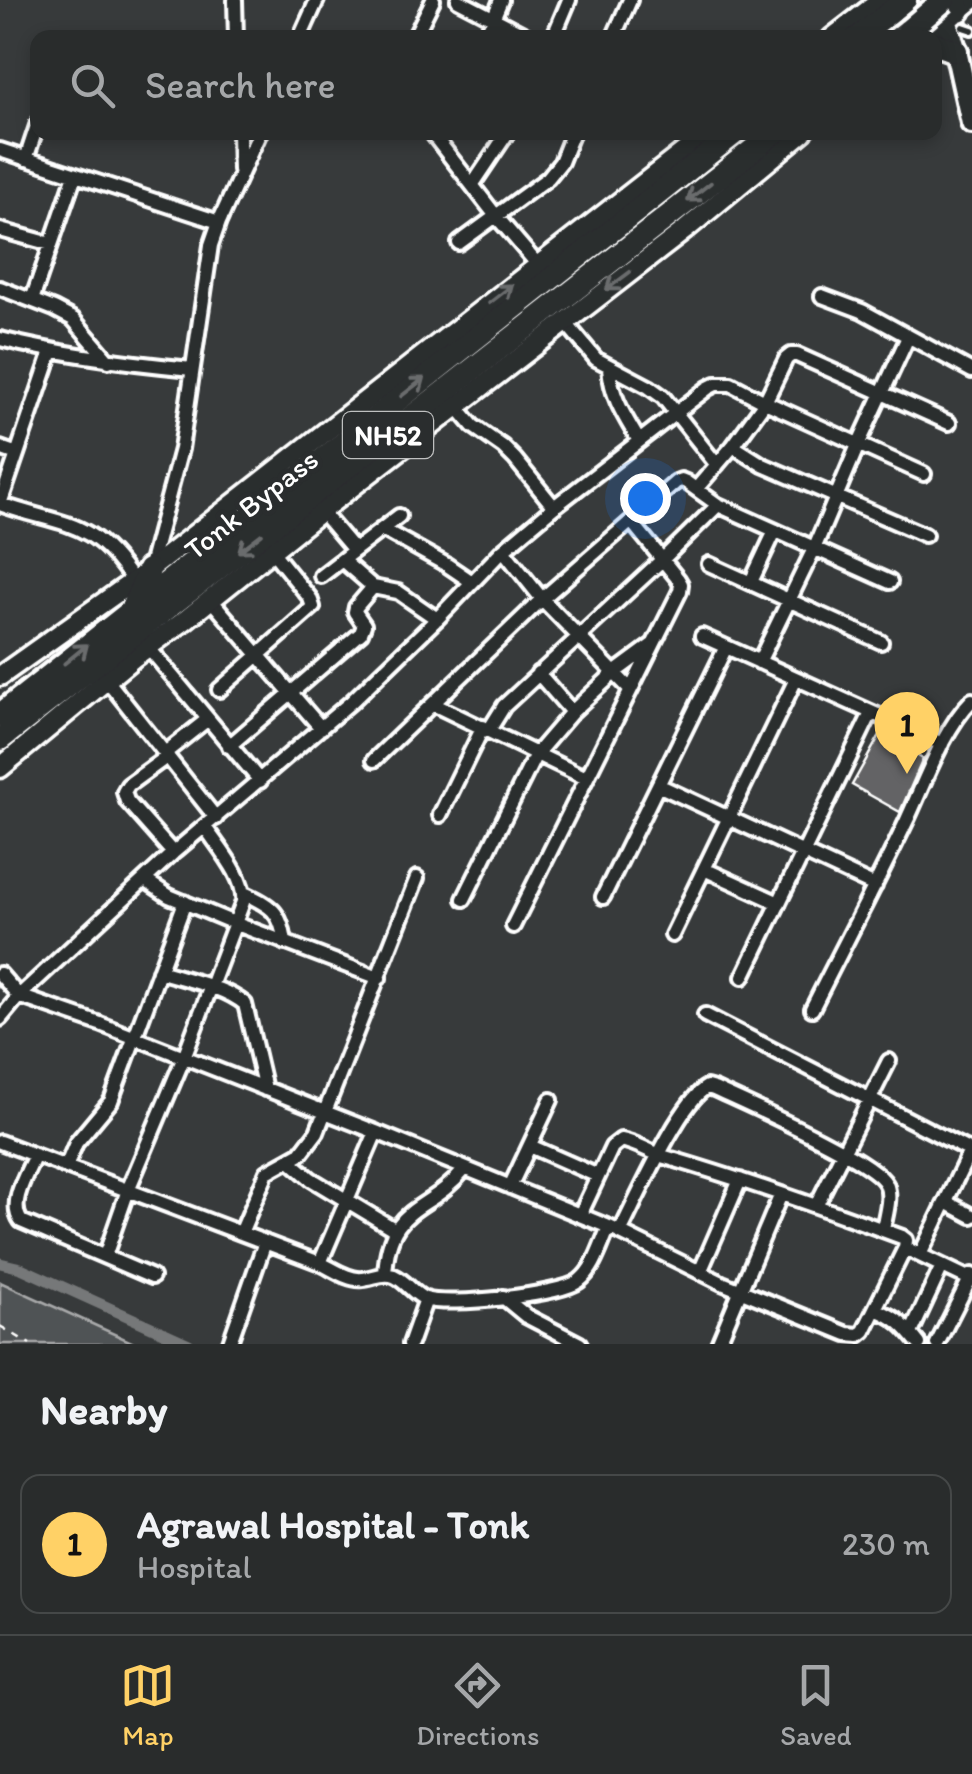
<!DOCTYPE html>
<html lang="en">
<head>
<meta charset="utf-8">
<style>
  :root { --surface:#292c2c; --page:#313434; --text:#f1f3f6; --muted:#a5a7a9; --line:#454848; --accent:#ffd166 }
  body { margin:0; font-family:Itim,sans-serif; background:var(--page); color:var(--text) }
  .you { position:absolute; left:645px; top:498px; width:35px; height:35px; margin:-25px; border:8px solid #fff; border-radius:50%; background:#1a73e8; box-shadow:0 0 0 15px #1a73e833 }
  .badge { display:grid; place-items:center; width:65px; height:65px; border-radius:50%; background:var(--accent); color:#111; font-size:32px; font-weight:700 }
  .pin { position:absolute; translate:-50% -82px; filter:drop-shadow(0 2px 5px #0008) }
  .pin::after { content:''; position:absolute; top:52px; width:35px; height:30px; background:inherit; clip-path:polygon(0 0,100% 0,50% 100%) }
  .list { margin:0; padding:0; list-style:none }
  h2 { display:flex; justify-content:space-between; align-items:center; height:130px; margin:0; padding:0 40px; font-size:42px }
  h2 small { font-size:32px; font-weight:400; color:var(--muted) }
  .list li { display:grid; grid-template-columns:65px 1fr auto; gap:30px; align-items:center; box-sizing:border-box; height:140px; margin:0 20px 20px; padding:0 20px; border:2px solid var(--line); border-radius:20px }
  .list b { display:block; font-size:38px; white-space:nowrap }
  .list p { margin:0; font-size:32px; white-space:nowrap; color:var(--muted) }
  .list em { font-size:32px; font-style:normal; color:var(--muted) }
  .icon { flex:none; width:55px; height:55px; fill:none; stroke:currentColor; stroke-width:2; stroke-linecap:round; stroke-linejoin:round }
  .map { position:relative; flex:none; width:972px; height:1344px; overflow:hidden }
  .search { position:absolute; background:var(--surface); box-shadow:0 5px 15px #0003; left:30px; right:30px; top:30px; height:110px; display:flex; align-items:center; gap:25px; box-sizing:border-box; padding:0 35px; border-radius:20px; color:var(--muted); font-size:38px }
  .sheet { height:290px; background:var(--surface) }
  nav { display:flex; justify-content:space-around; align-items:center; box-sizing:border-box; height:140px; border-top:2px solid var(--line); background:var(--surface); font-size:28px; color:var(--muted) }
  nav a { display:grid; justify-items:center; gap:5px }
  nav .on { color:var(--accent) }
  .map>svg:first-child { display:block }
  .green { fill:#505354; stroke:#a8a9aa; stroke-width:2.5 }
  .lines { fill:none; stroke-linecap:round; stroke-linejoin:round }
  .canal { stroke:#767879; stroke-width:11 }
  .building { fill:#636465; stroke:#fff; stroke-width:2.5 }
  .lane-casing { stroke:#fff; stroke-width:14 }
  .street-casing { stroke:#fff; stroke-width:20 }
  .secondary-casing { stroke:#fff; stroke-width:25 }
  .primary-casing { stroke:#fff; stroke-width:28 }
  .highway-casing { stroke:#fff; stroke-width:30 }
  .path { stroke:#fff; stroke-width:2.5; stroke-dasharray:8 8; stroke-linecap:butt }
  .lane { stroke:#2a2d2e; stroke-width:6 }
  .street { stroke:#2a2d2e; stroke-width:12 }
  .secondary { stroke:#2a2d2e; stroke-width:18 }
  .primary { stroke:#2a2d2e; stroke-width:20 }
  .highway { stroke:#2a2d2e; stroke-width:22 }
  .highway-bridge-casing { stroke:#fff; stroke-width:30; stroke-linecap:butt }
  .highway-bridge { stroke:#2a2d2e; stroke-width:22 }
  .oneway { stroke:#6a6c6d }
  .labels { text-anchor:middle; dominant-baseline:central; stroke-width:10; stroke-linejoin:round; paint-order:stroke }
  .shield { fill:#2a2d2e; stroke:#bfc0c0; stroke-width:2.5 }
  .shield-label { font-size:28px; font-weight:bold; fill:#fff }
  .street-label { font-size:30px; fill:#fff; stroke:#2a2d2e }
</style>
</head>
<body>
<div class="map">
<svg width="972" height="1344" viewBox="0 0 972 1344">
  <rect width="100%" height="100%" fill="#373a3b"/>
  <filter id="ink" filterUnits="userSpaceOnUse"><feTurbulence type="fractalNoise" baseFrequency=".01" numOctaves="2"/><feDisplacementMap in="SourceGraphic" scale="20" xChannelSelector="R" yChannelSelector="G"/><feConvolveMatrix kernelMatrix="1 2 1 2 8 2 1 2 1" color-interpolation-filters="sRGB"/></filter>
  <g filter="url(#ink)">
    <!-- green -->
    <path class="green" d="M0,1282L136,1344H0Z"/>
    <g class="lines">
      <!-- canal -->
      <path class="canal" d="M0,1263L21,1268L189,1344"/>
    </g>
    <!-- building -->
    <path class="building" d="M880,735L923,759L900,812L852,785Z"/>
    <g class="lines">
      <!-- lane casing -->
      <g class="lane-casing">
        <path id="lane" d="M963,27L972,30"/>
      </g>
      <!-- street casing -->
      <g class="street-casing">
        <path id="street" d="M235,0L236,38
          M458,0L531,38
          M300,38L317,0
          M414,38L433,0
          M485,38L501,0
          M553,38L569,0
          M613,38L630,0
          M239,132L240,170
          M431,132L496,216L538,265
          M0,150L219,222
          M26,159L38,123
          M473,184L508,132
          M0,230L51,244
          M459,243L548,178L561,162L573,132
          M0,288L54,309L73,319L109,361
          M822,296L862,311L972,371
          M32,300L75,175
          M565,322L596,359L649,387L663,397L717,465
          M0,339C64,355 127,363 192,369
          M609,368C612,399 624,415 639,441
          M456,406L473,426L503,447L515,459L554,507
          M733,446L763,465L925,535
          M0,448L17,454
          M696,489L733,446L765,402L786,359L791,355H797L949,423
          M0,504L52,351
          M0,504C65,527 91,517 133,581
          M321,511L354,550
          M382,529L447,565L472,582
          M503,550L542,599L630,689
          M342,560L373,587L398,592L437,619
          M709,564L881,642
          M149,570L181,449L211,245L219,222L260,132
          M321,576L399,516
          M751,582L775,531
          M211,600L321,728
          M702,636L942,744
          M148,647L260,781
          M759,662L814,549L858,445L908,337
          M538,673L572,712
          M107,680L216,818
          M219,690L313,607L310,598L272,551
          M433,704L586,778
          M489,730L504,706L663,559L718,505
          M229,746L361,633L364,625L355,612L356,607L373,587
          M165,753L208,719
          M168,756L128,785L124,792L127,801L173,853
          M374,760L542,599L676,482L681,480L686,482L718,505L890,582
          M658,785L875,886
          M440,815L483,727
          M704,869L779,903
          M145,880L169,896L234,923L379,978
          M244,893C271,906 281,911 285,943
          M603,897L726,647
          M464,899L536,754L572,712L614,673L652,645
          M513,926L680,591L681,584L678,579L631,521
          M672,935L796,679
          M159,971C186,980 223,986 245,1004L265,1089
          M0,974L19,996L100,1024L376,1132L609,1227L722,1283L847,1334L859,1335L864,1331L905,1248
          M743,977L871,713
          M812,1009C843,947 876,885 906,822C924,784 943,729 972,700
          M705,1015L972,1152
          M0,1019L19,996L173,853L351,702L437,619L503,550L554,507L708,388L716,384H731L765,402L924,474
          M0,1142L320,1263C333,1269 349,1281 363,1279C374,1278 383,1272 394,1276C406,1281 413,1294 425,1299C448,1307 560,1295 579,1281C595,1269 601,1244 609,1227
          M530,1146L598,1176
          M35,1155C27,1174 8,1203 21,1221L152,1277
          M290,1161L311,1179L394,1229
          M66,1167L76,1143L111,1101L185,902
          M510,1187L551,1100
          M946,1202L972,1216
          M816,1206L889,1061
          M580,1215L612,1147L621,1140C637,1143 650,1152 665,1157C745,1180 823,1208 902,1237L906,1240L905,1248L972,1280
          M620,1232C636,1201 680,1101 707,1087L714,1089C744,1103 875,1160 886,1184C892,1197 885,1216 883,1230
          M241,1233L267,1172L301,1153L317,1132L417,878
          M920,1255L970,1151
          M105,1256L128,1190L184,1057L243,902C246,878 218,847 205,827
          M320,1263L376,1132
          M700,1272L740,1180
          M385,1274C389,1202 427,1215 465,1169
          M503,1297L526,1316L580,1344
          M875,1309C897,1318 904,1325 919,1344
          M911,1333L942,1266
          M230,1342L265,1242
          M410,1344L426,1299
          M718,1344L781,1194
          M937,1344L972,1275"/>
      </g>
      <!-- secondary casing -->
      <g class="secondary-casing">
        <path id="secondary" d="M832,38L881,0
          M925,38L972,0
          M0,676L149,570L709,132
          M0,768L133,658L184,621L321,511L685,230L803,132"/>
      </g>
      <!-- primary casing -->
      <g class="primary-casing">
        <path id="primary" d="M946,20L956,51L972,123"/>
      </g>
      <!-- highway casing -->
      <g class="highway-casing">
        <path id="highway" d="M957,0L959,10
          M857,38L905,0
          M934,43L956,51
          M132,608L149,570
          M0,715L736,132
          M0,739L776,132"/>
      </g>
      <!-- path -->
      <path class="path" d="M0,1326L30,1344"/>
      <!-- lane -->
      <use href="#lane" class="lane"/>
      <!-- street -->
      <use href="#street" class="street"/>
      <!-- secondary -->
      <use href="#secondary" class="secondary"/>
      <!-- primary -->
      <use href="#primary" class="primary"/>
      <!-- highway -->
      <use href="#highway" class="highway"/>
      <!-- highway-bridge casing -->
      <g class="highway-bridge-casing">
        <path id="highway-bridge" d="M909,30L944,0"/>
      </g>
      <!-- highway-bridge -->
      <use href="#highway-bridge" class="highway-bridge"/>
    </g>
    <!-- one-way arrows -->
    <defs><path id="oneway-shaft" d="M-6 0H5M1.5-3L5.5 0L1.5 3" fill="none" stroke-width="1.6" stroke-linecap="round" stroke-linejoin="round" transform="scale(2.5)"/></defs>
    <g class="oneway">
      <use href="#oneway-shaft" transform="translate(699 192) rotate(142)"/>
      <use href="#oneway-shaft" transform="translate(618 281) rotate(143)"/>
      <use href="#oneway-shaft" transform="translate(501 294) rotate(-38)"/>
      <use href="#oneway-shaft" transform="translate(413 387) rotate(-38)"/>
      <use href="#oneway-shaft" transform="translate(250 543) rotate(142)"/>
      <use href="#oneway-shaft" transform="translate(76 654) rotate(-39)"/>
    </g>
  </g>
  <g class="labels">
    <!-- shield labels -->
    <rect class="shield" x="343" y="412" width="90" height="46" rx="8"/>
    <g class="shield-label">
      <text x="388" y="435">NH52</text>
    </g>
    <!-- street labels -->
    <g class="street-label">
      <text transform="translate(251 504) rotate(-38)">Tonk Bypass</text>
    </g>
  </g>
</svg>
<div class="you"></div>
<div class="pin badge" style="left:907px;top:774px">1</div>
<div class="search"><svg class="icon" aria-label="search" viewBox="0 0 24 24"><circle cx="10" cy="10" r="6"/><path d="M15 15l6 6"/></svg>Search here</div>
</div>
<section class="sheet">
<h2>Nearby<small></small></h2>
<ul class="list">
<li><span class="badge">1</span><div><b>Agrawal Hospital - Tonk</b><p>Hospital</p></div><em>230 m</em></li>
</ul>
</section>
<nav>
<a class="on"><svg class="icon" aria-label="map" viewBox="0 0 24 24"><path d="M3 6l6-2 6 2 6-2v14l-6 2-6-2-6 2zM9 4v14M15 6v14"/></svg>Map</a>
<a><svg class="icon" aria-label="directions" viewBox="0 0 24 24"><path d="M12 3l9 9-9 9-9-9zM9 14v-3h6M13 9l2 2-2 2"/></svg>Directions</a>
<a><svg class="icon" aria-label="saved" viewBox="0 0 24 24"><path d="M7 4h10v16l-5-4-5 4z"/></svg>Saved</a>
</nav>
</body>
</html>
